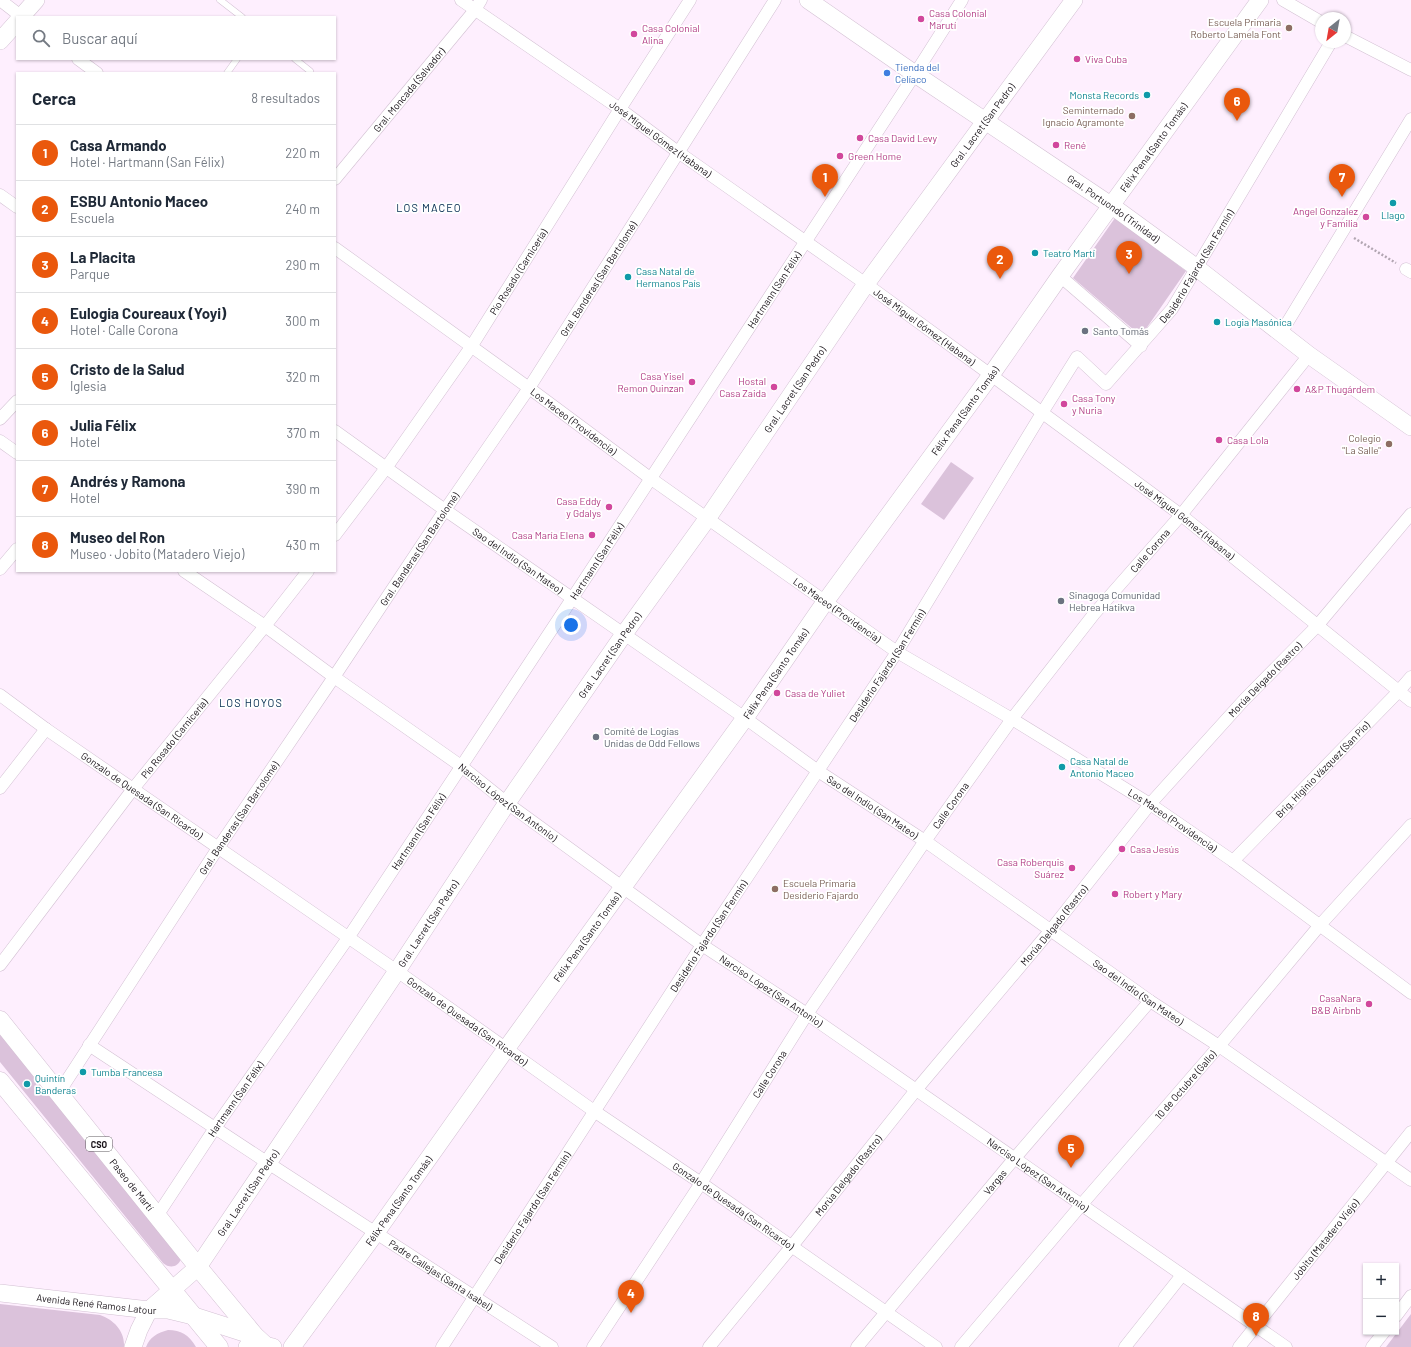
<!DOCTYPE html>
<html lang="es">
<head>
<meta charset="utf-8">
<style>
  :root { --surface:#fff; --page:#f2f2f3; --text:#1f2937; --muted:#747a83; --line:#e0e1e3; --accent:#ea580c }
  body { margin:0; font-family:Barlow,sans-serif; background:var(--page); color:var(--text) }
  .controls { position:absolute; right:12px; bottom:12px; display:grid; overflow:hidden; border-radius:0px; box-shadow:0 1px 3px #0004 }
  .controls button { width:36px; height:36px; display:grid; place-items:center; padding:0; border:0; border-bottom:1px solid var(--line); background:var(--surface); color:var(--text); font:20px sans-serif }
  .compass { position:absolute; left:1315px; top:12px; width:36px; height:36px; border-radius:50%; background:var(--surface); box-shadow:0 1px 3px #0004; rotate:211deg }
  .you { position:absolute; left:571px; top:625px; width:14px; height:14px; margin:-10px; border:3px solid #fff; border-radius:50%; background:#1a73e8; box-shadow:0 0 0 6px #1a73e833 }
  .badge { display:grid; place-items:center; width:26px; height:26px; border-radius:50%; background:var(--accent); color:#fff; font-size:13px; font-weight:700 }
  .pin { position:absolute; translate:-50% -33px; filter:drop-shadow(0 1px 2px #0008) }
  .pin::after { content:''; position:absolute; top:21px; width:14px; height:12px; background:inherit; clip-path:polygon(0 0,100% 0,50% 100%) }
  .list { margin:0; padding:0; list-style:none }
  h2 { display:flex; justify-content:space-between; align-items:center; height:52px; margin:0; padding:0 16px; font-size:17px }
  h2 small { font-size:13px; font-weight:400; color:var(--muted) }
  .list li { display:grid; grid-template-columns:26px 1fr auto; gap:12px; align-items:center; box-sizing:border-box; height:56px; padding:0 16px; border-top:1px solid var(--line) }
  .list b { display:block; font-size:15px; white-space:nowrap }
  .list p { margin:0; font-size:13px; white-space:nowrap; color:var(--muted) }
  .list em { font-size:13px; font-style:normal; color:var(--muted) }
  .icon { flex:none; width:22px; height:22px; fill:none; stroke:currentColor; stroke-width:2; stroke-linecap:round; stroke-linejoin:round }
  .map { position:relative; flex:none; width:1411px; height:1347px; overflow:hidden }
  .search { position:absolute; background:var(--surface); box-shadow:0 1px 3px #0004; left:16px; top:16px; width:320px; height:44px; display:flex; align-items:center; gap:10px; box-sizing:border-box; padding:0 14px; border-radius:0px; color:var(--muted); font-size:15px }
  .panel { position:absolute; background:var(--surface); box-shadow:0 1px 3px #0004; left:16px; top:72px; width:320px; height:500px; border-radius:0px }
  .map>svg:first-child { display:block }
  .green { fill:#dbc2db }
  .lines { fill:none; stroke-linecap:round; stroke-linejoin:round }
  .lane-casing { stroke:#d3c1d3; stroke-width:7 }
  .street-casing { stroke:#d3c1d3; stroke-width:13 }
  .secondary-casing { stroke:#d3c1d3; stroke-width:18 }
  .primary-casing { stroke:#d3c1d3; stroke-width:19 }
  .path { stroke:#b2a6b2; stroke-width:2.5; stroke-dasharray:2 2; stroke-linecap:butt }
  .lane { stroke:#fff; stroke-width:6 }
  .street { stroke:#fff; stroke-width:12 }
  .secondary { stroke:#fff; stroke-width:17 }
  .primary { stroke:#fff; stroke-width:18 }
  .hotel-dot { fill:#d1479c; stroke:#fff; stroke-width:1.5 }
  .education-dot { fill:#8d6e63; stroke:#fff; stroke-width:1.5 }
  .shop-dot { fill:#3f7fe0; stroke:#fff; stroke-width:1.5 }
  .culture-dot { fill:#0f9aa8; stroke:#fff; stroke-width:1.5 }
  .worship-dot { fill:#6b7280; stroke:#fff; stroke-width:1.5 }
  .labels { text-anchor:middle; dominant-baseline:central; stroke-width:3.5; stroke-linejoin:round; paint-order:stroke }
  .shield { fill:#fff; stroke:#5d595d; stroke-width:1 }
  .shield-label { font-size:9px; font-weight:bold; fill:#181218 }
  .hotel-label { font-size:10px; fill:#b23c85; stroke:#fff; text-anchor:start }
  .education-label { font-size:10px; fill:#785e54; stroke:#fff; text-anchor:end }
  .shop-label { font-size:10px; fill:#366cbe; stroke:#fff; text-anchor:start }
  .street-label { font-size:10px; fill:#181218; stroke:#fff }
  .culture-label { font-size:10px; fill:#0d838f; stroke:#fff; text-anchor:start }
  .worship-label { font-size:10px; fill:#5b616d; stroke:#fff; text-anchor:start }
  .neighbourhood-label { font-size:11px; letter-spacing:1px; fill:#052c51; stroke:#fff }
</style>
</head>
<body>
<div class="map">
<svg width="1411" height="1347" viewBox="0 0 1411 1347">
  <rect width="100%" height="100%" fill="#feeffe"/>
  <!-- green -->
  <path class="green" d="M1115,218L1186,271L1141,336L1073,278Z
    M951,462L974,478L944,520L921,504Z
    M0,1032L181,1259C178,1267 170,1269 163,1263L0,1062Z
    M0,1304L100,1315C114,1320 125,1331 124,1347H0Z
    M1411,1314V1347H1386Z
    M168,1330C181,1330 189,1335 196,1347H146C150,1337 157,1333 168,1330Z"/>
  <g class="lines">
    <!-- lane casing -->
    <g class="lane-casing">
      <path id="lane" d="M220,0L242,17
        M295,59L310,71
        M227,73L237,59"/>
    </g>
    <!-- street casing -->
    <g class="street-casing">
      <g id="street">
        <path d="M0,0L22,17"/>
        <path id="s1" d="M461,0L620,109L678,152L866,284L991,375L1181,515L1411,701"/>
        <path d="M1283,0L1321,22"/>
        <path d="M1345,36L1411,70"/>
        <path d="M78,59L97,73"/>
        <path id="s2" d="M335,179L475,10L481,0"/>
        <path d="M0,195L17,207"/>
        <path id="s3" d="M335,248L529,388L650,478L897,652L1012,719L1150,804L1233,861L1411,993"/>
        <path d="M1406,269L1411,272"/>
        <path d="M1060,276L1141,346"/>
        <path d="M1281,333L1411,119"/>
        <path d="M0,419L17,401"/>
        <path id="s4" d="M335,431L445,510L745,718L818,771L925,841L1150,1001L1219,1046L1411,1180"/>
        <path d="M0,441L17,453"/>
        <path id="s5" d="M335,535L386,468L471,347L620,109L690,0"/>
        <path d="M0,569L17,549"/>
        <path id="s6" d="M184,571L265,626L334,677L461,766L507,803L702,945L807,1014L1286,1347"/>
        <path id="s7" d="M0,695L46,729L397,971L594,1111L701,1183L936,1347"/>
        <path d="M0,788L46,729"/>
        <path id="s8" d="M1233,861L1398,692L1411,677"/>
        <path id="s9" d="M0,965L133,789L265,626L308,571"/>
        <path id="s10" d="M89,1045L268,1163L552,1347"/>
        <path id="s11" d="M58,1094L218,848L334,677L445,510L529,388L775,0"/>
        <path id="s12" d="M157,1216L215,1128L348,938L587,576L915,74L962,0"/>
        <path d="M1396,1316L1411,1296"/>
        <path id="s13" d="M442,1347L702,945L897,652L1042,413L1077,357L1106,384L1172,309L1331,42"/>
        <path id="s14" d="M593,1347L701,1183L807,1014L925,841L1012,719L1094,614L1181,515L1309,355"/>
        <path id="s15" d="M709,1347L792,1246L916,1090L1050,931L1150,804L1244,700L1317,626L1411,514"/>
        <path id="s16" d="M857,1347L1014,1159L1150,1001"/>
        <path id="s17" d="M961,1347L1082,1204L1219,1046L1320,925L1411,825"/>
        <path d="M1125,1347L1182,1275"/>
        <path id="s18" d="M1239,1347L1411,1132"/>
        <path d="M1372,1347L1384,1332"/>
      </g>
    </g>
    <!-- secondary casing -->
    <g class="secondary-casing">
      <g id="secondary">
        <path id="s19" d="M808,0L915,74L1112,206L1197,268L1309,355L1411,427"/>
        <path d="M21,17L36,0"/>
        <path d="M0,41L17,22"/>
        <path id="s20" d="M0,1293L149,1310H168L193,1316"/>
        <path id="s21" d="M133,1347L139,1330L149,1310L198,1267L397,971L507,803L624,634L707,519L866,284L1074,0"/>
        <path d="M247,1347L264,1345L273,1347"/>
        <path id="s22" d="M292,1347L375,1234L506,1049L745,718L825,602L991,375L1060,276L1260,0"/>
      </g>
    </g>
    <!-- primary casing -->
    <g class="primary-casing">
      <g id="primary">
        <path id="s23" d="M0,1020L198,1267L255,1336L267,1347"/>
        <path d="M0,1081L219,1347"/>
        <path d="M193,1316L255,1336"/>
      </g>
    </g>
    <!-- path -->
    <path class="path" d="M1354,238L1396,263"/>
    <!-- lane -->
    <use href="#lane" class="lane"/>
    <!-- street -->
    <use href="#street" class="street"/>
    <!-- secondary -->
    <use href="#secondary" class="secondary"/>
    <!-- primary -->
    <use href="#primary" class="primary"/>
  </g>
  <!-- markers -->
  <g class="hotel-dot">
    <circle cx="921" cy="19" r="4"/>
    <circle cx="634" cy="34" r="4"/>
    <circle cx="1077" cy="59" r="4"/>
    <circle cx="860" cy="138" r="4"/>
    <circle cx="1056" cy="145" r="4"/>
    <circle cx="840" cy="156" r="4"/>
    <circle cx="1366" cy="217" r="4"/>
    <circle cx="692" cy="382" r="4"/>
    <circle cx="774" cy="387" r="4"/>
    <circle cx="1297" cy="389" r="4"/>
    <circle cx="1064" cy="404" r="4"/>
    <circle cx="1219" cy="440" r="4"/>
    <circle cx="609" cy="507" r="4"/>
    <circle cx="592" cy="535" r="4"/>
    <circle cx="777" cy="693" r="4"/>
    <circle cx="1122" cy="849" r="4"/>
    <circle cx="1072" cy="868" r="4"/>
    <circle cx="1115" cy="894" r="4"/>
    <circle cx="1369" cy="1004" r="4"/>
  </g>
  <g class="education-dot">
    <circle cx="1289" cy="28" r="4"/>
    <circle cx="1132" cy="116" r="4"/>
    <circle cx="1389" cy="444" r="4"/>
    <circle cx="775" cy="889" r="4"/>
  </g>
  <circle class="shop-dot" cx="887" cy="73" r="4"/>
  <g class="culture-dot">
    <circle cx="1147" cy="95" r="4"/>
    <circle cx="1393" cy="203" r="4"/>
    <circle cx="1035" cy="253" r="4"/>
    <circle cx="628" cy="277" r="4"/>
    <circle cx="1217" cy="322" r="4"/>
    <circle cx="1062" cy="767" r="4"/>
    <circle cx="83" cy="1072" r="4"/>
    <circle cx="27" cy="1084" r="4"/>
  </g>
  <g class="worship-dot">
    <circle cx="1085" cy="331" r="4"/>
    <circle cx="1061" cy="601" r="4"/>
    <circle cx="596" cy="737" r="4"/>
  </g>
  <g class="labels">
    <!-- shield labels -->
    <rect class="shield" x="86" y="1137" width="26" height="14" rx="3"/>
    <g class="shield-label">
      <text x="99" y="1144">CSO</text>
    </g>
    <!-- hotel labels -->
    <g class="hotel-label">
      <text x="929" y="13">Casa Colonial<tspan x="929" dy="12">Marutí</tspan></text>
      <text x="642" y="28">Casa Colonial<tspan x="642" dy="12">Alina</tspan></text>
      <text x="1085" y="59">Viva Cuba</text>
      <text x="868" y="138">Casa David Levy</text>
      <text x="1064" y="145">René</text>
      <text x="848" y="156">Green Home</text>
      <text x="1358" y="211" text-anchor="end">Angel Gonzalez<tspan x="1358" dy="12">y Familia</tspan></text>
      <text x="684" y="376" text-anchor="end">Casa Yisel<tspan x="684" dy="12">Remon Quinzan</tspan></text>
      <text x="766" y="381" text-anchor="end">Hostal<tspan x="766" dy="12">Casa Zaida</tspan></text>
      <text x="1305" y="389">A&amp;P Thugárdem</text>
      <text x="1072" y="398">Casa Tony<tspan x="1072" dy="12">y Nuria</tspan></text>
      <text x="1227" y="440">Casa Lola</text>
      <text x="601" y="501" text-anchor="end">Casa Eddy<tspan x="601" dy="12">y Gdalys</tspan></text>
      <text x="584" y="535" text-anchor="end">Casa María Elena</text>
      <text x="785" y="693">Casa de Yuliet</text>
      <text x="1130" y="849">Casa Jesús</text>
      <text x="1064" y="862" text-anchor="end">Casa Roberquis<tspan x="1064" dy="12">Suárez</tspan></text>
      <text x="1123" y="894">Robert y Mary</text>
      <text x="1361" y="998" text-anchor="end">CasaNara<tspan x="1361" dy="12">B&amp;B Airbnb</tspan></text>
    </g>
    <!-- education labels -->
    <g class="education-label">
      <text x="1281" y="22">Escuela Primaria<tspan x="1281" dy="12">Roberto Lamela Font</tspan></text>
      <text x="1124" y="110">Seminternado<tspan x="1124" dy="12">Ignacio Agramonte</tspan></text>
      <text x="1381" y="438">Colegio<tspan x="1381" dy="12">"La Salle"</tspan></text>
      <text x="783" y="883" text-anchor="start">Escuela Primaria<tspan x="783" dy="12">Desiderio Fajardo</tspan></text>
    </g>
    <!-- shop labels -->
    <g class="shop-label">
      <text x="895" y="67">Tienda del<tspan x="895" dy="12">Celíaco</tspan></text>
    </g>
    <!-- street labels -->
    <g class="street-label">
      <text stroke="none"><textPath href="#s2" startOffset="116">Gral. Moncada (Salvador)</textPath></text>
      <text stroke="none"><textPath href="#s21" startOffset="1491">Gral. Lacret (San Pedro)</textPath></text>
      <text stroke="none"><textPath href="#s1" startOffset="243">José Miguel Gómez (Habana)</textPath></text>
      <text stroke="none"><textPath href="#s22" startOffset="1477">Félix Pena (Santo Tomás)</textPath></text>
      <text stroke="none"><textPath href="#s19" startOffset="370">Gral. Portuondo (Trinidad)</textPath></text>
      <text stroke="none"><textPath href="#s13" startOffset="1365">Desiderio Fajardo (San Fermín)</textPath></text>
      <text stroke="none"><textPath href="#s5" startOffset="321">Pío Rosado (Carnicería)</textPath></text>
      <text stroke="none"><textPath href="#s11" startOffset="978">Gral. Banderas (San Bartolomé)</textPath></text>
      <text stroke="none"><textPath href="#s12" startOffset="1113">Hartmann (San Félix)</textPath></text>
      <text stroke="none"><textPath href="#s1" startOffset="567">José Miguel Gómez (Habana)</textPath></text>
      <text stroke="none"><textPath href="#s21" startOffset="1167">Gral. Lacret (San Pedro)</textPath></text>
      <text stroke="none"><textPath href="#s22" startOffset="1153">Félix Pena (Santo Tomás)</textPath></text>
      <text stroke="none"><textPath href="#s3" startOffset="295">Los Maceo (Providencia)</textPath></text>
      <text stroke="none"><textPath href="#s1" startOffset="891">José Miguel Gómez (Habana)</textPath></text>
      <text stroke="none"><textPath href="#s11" startOffset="654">Gral. Banderas (San Bartolomé)</textPath></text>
      <text stroke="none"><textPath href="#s14" startOffset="973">Calle Corona</textPath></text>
      <text stroke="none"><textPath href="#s4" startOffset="224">Sao del Indio (San Mateo)</textPath></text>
      <text stroke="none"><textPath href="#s12" startOffset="789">Hartmann (San Félix)</textPath></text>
      <text stroke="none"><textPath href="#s3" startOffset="619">Los Maceo (Providencia)</textPath></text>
      <text stroke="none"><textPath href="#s21" startOffset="843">Gral. Lacret (San Pedro)</textPath></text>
      <text stroke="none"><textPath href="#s13" startOffset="814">Desiderio Fajardo (San Fermín)</textPath></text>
      <text stroke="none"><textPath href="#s22" startOffset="829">Félix Pena (Santo Tomás)</textPath></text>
      <text stroke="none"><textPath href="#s15" startOffset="869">Morúa Delgado (Rastro)</textPath></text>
      <text stroke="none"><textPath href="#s9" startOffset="286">Pío Rosado (Carnicería)</textPath></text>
      <text stroke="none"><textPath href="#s8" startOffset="128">Brig. Higinio Vázquez (San Pío)</textPath></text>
      <text stroke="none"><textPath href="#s7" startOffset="174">Gonzalo de Quesada (San Ricardo)</textPath></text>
      <text stroke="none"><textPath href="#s6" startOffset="398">Narciso López (San Antonio)</textPath></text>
      <text stroke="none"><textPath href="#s14" startOffset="649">Calle Corona</textPath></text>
      <text stroke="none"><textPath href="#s4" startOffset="656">Sao del Indio (San Mateo)</textPath></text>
      <text stroke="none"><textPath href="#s11" startOffset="330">Gral. Banderas (San Bartolomé)</textPath></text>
      <text stroke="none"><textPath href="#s3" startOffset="1015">Los Maceo (Providencia)</textPath></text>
      <text stroke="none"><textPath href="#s12" startOffset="465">Hartmann (San Félix)</textPath></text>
      <text stroke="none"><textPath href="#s21" startOffset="519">Gral. Lacret (San Pedro)</textPath></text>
      <text stroke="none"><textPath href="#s15" startOffset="545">Morúa Delgado (Rastro)</textPath></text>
      <text stroke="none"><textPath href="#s13" startOffset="490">Desiderio Fajardo (San Fermín)</textPath></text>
      <text stroke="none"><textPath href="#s22" startOffset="505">Félix Pena (Santo Tomás)</textPath></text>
      <text stroke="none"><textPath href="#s6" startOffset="722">Narciso López (San Antonio)</textPath></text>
      <text stroke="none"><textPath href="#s4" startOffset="980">Sao del Indio (San Mateo)</textPath></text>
      <text stroke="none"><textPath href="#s7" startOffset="570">Gonzalo de Quesada (San Ricardo)</textPath></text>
      <text stroke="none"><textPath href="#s14" startOffset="325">Calle Corona</textPath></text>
      <text stroke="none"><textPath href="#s17" startOffset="345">10 de Octubre (Gallo)</textPath></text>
      <text stroke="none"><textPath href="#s12" startOffset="141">Hartmann (San Félix)</textPath></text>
      <text stroke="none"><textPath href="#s15" startOffset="221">Morúa Delgado (Rastro)</textPath></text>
      <text stroke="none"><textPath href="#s6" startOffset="1046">Narciso López (San Antonio)</textPath></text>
      <text stroke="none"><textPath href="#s16" startOffset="215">Vargas</textPath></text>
      <text stroke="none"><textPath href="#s23" startOffset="211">Paseo de Martí</textPath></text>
      <text stroke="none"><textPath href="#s21" startOffset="195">Gral. Lacret (San Pedro)</textPath></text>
      <text stroke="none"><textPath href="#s22" startOffset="181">Félix Pena (Santo Tomás)</textPath></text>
      <text stroke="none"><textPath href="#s7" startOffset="894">Gonzalo de Quesada (San Ricardo)</textPath></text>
      <text stroke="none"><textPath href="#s13" startOffset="166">Desiderio Fajardo (San Fermín)</textPath></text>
      <text stroke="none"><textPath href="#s18" startOffset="138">Jobito (Matadero Viejo)</textPath></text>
      <text stroke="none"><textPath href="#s10" startOffset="420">Padre Callejas (Santa Isabel)</textPath></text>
      <text stroke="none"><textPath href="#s20" startOffset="97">Avenida René Ramos Latour</textPath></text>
    </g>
    <!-- culture labels -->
    <g class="culture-label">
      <text x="1139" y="95" text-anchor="end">Monsta Records</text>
      <text x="1393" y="215" text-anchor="middle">Llago</text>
      <text x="1043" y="253">Teatro Martí</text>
      <text x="636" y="271">Casa Natal de<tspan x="636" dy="12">Hermanos País</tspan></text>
      <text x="1225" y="322">Logia Masónica</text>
      <text x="1070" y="761">Casa Natal de<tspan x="1070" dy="12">Antonio Maceo</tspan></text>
      <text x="91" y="1072">Tumba Francesa</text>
      <text x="35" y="1078">Quintín<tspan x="35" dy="12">Banderas</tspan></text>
    </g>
    <!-- worship labels -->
    <g class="worship-label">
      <text x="1093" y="331">Santo Tomás</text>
      <text x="1069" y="595">Sinagoga Comunidad<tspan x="1069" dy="12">Hebrea Hatikva</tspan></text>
      <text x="604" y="731">Comité de Logias<tspan x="604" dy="12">Unidas de Odd Fellows</tspan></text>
    </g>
    <!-- neighbourhood labels -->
    <g class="neighbourhood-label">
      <text x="429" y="207">LOS MACEO</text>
      <text x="251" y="702">LOS HOYOS</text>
    </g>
  </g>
</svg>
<div class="controls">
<button>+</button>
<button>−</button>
</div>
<svg class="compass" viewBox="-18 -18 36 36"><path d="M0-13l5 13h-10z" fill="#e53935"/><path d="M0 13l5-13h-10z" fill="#747a83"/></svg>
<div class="you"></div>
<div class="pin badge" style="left:825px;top:197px">1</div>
<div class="pin badge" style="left:1000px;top:279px">2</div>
<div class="pin badge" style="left:1129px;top:274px">3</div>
<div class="pin badge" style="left:631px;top:1313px">4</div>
<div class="pin badge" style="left:1071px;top:1168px">5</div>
<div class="pin badge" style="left:1237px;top:121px">6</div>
<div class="pin badge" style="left:1342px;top:197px">7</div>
<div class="pin badge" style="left:1256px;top:1336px">8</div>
<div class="search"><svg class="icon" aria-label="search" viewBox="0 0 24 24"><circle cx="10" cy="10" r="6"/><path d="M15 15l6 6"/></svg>Buscar aquí</div>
<section class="panel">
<h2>Cerca<small>8 resultados</small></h2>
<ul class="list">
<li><span class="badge">1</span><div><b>Casa Armando</b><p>Hotel · Hartmann (San Félix)</p></div><em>220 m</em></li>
<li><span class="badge">2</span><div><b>ESBU Antonio Maceo</b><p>Escuela</p></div><em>240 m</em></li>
<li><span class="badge">3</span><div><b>La Placita</b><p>Parque</p></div><em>290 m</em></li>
<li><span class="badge">4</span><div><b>Eulogia Coureaux (Yoyi)</b><p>Hotel · Calle Corona</p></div><em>300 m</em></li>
<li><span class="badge">5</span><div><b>Cristo de la Salud</b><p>Iglesia</p></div><em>320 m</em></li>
<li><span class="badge">6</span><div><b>Julia Félix</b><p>Hotel</p></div><em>370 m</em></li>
<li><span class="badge">7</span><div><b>Andrés y Ramona</b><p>Hotel</p></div><em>390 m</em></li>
<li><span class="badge">8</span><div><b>Museo del Ron</b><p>Museo · Jobito (Matadero Viejo)</p></div><em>430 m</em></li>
</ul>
</section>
</div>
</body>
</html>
